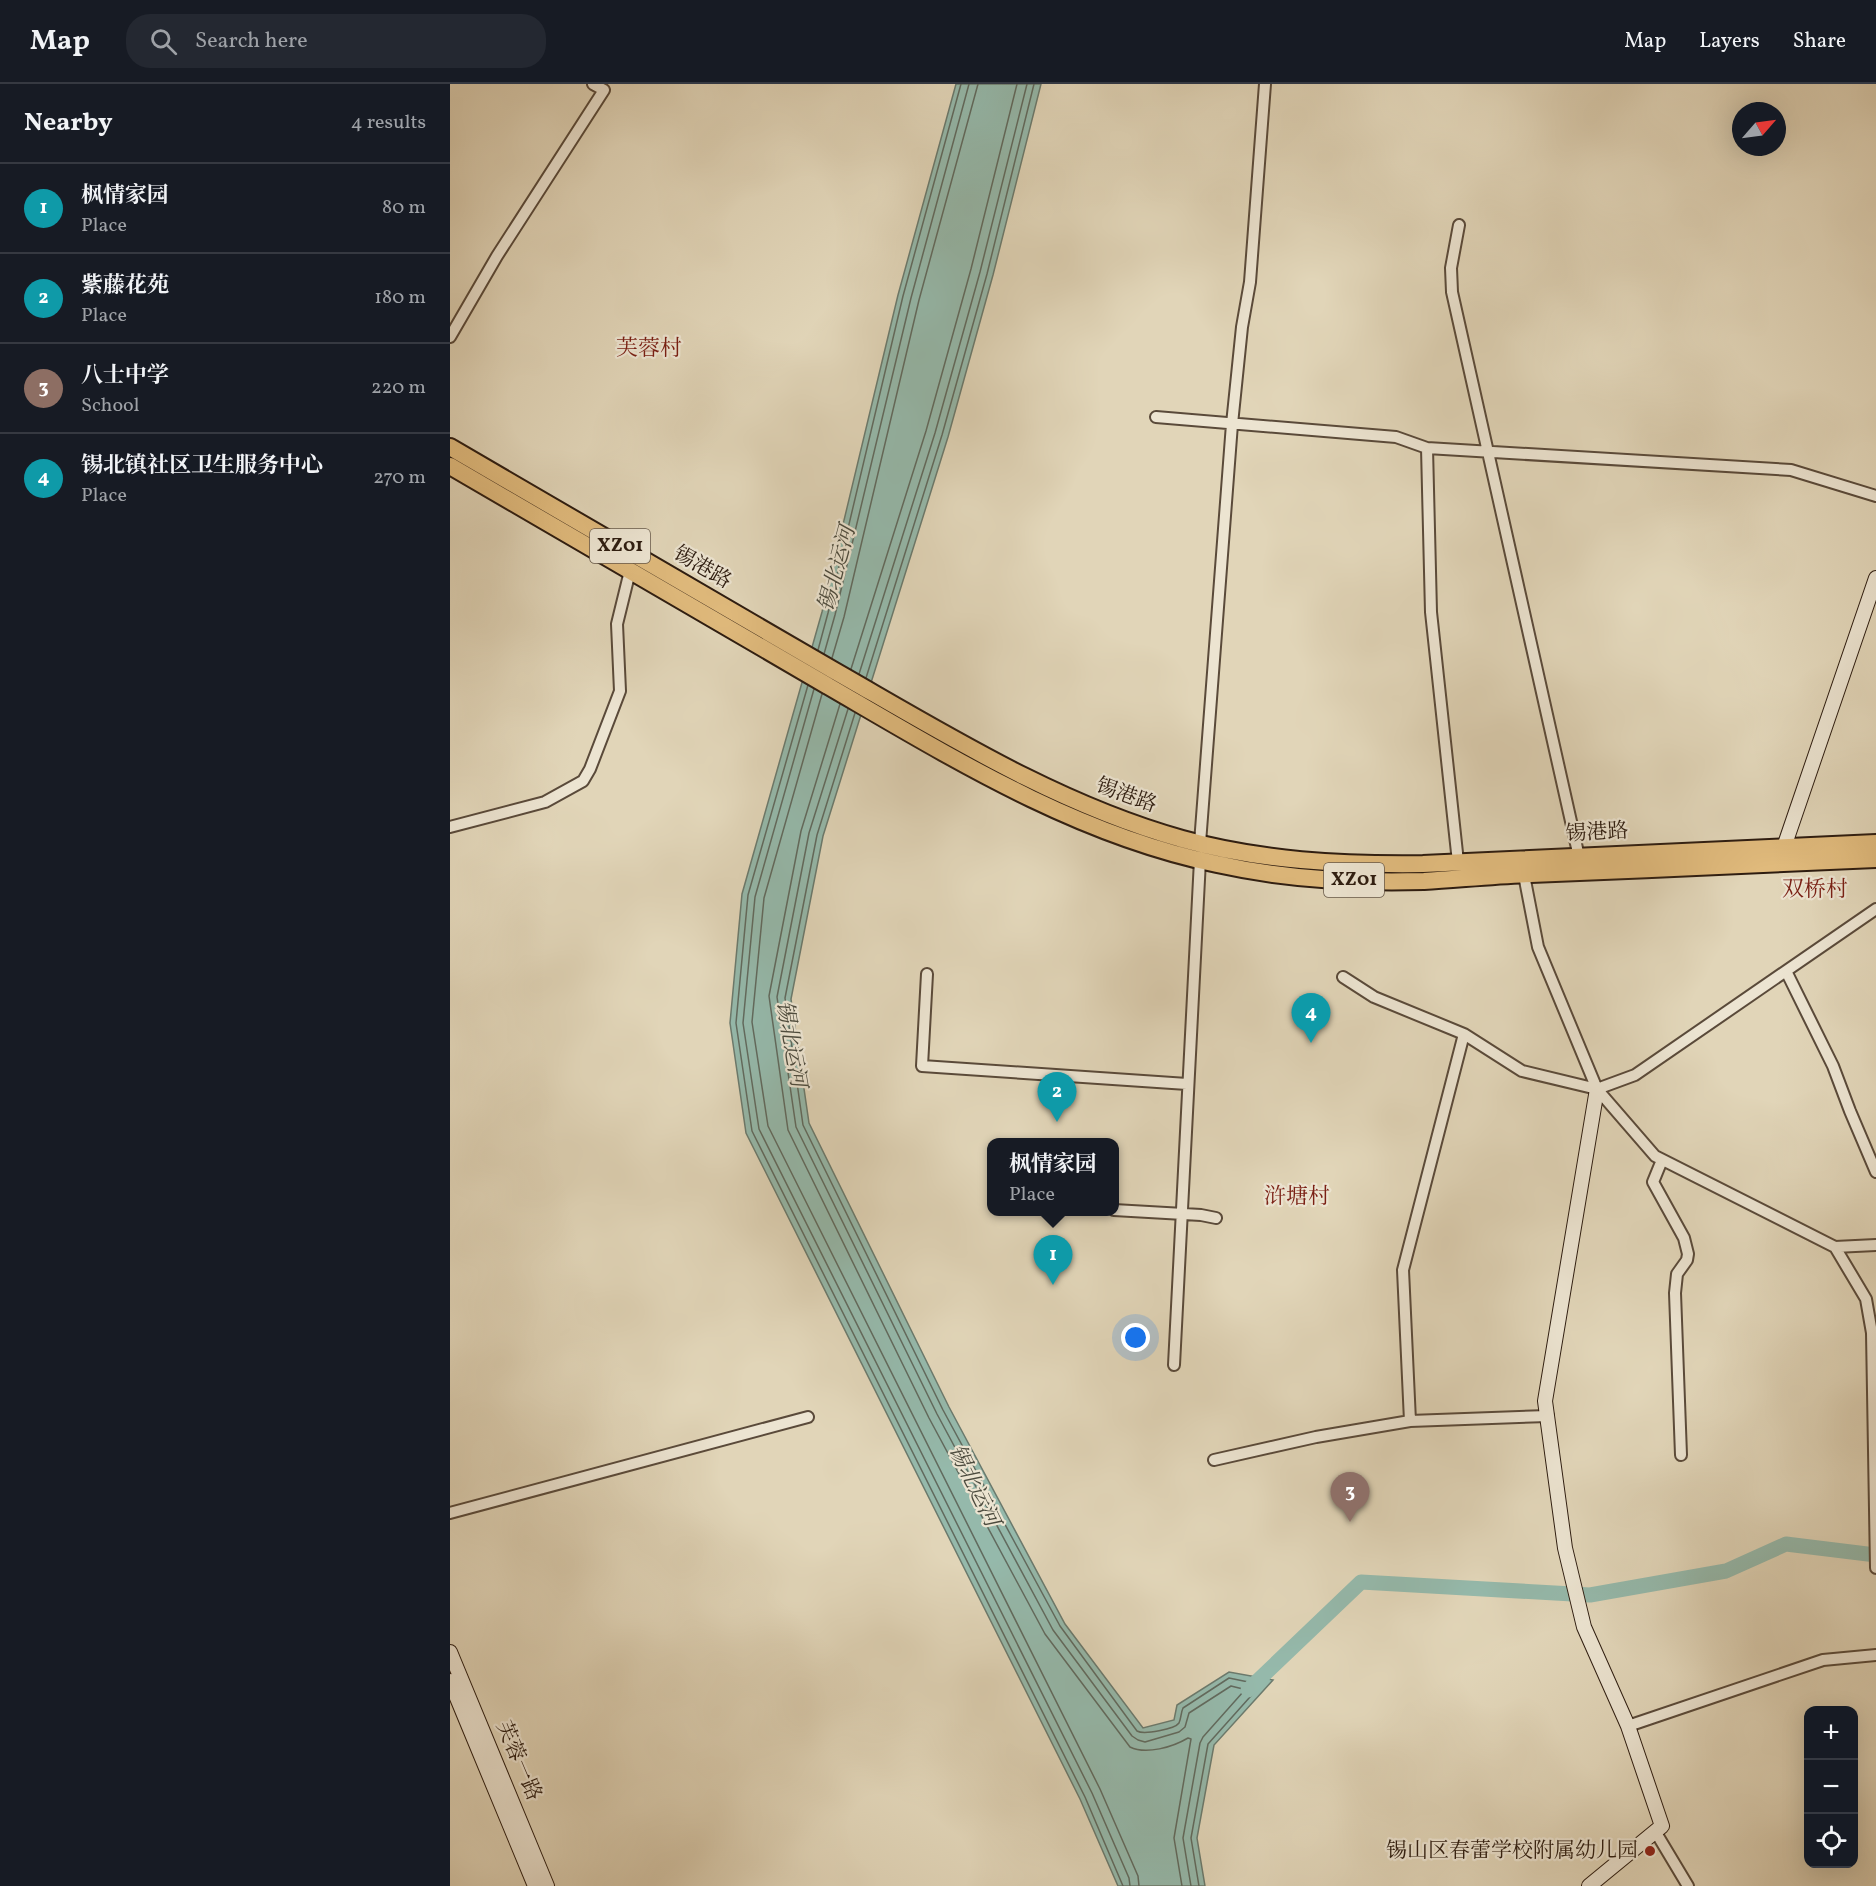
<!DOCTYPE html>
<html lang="en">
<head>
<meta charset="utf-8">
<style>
  :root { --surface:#171b24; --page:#242831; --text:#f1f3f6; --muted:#9ea1a6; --line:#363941; --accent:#7c3aed }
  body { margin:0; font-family:Vollkorn,"Noto Serif SC",serif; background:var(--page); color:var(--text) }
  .controls { position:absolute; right:18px; bottom:18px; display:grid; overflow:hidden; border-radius:12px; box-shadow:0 6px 24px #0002 }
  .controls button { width:54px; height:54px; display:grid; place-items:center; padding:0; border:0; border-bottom:2px solid var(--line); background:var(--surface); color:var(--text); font:30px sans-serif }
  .compass { position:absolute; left:1282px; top:18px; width:54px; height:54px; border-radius:50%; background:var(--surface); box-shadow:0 6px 24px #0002; rotate:62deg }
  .you { position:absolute; left:686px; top:1254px; width:21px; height:21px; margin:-15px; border:4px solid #fff; border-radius:50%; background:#1a73e8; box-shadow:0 0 0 9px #1a73e833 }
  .badge { display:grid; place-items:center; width:39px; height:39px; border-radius:50%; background:var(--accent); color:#fff; font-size:20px; font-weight:700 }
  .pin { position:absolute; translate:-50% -50px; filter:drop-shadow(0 2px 3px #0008) }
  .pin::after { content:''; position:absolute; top:32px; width:21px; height:18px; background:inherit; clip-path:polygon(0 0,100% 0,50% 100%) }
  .popup { position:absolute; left:537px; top:1054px; width:132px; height:78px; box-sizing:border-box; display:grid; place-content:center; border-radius:12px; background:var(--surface); filter:drop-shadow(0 2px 4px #0005); font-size:20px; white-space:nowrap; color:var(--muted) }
  .popup b { font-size:22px; color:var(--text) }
  .popup::after { content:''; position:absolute; left:50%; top:100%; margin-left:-12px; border:12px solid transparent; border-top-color:var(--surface) }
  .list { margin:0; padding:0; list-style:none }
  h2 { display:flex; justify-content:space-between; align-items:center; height:78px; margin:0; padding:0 24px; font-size:26px }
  h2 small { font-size:20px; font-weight:400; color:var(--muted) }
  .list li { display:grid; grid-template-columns:39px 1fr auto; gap:18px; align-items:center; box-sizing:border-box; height:90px; padding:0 24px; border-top:2px solid var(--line) }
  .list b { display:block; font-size:22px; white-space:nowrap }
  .list p { margin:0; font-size:20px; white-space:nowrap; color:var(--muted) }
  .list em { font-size:20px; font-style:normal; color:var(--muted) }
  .icon { flex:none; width:33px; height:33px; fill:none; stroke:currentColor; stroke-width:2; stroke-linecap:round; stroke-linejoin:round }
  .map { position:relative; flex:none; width:1426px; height:1802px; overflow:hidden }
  header { display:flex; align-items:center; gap:36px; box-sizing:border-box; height:84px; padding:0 30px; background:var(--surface); border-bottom:2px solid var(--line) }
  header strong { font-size:28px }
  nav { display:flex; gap:33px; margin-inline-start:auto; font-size:21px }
  .search { width:420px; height:54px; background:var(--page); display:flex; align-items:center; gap:15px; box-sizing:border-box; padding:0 21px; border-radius:24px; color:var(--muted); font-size:22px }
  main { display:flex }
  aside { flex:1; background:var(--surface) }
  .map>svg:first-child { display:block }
  .water { fill:#95b9ab; stroke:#6b7a6d; stroke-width:1.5 }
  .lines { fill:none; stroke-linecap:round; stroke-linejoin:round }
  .shore { stroke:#616a5e; stroke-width:1.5 }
  .river { stroke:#95b9ab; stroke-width:15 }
  .street-casing { stroke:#5a4a3a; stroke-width:14 }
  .secondary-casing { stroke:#2d1c10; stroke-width:16 }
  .primary-casing { stroke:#2d1c10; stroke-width:20 }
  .street { stroke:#ece4d1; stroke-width:10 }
  .secondary { stroke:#ece4d1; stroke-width:14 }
  .primary { stroke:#e0ba7c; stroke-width:16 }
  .poi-dot { fill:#8f2418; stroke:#ece4d1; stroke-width:2 }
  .labels { text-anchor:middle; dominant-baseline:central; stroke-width:4.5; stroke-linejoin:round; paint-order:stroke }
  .shield { fill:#ece4d1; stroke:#66584a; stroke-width:1.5 }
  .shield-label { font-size:20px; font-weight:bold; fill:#2d1c10 }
  .street-label { font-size:21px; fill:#2d1c10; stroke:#ece4d1 }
  .poi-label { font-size:21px; fill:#2d1c10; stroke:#ece4d1; text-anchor:end }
  .neighbourhood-label { font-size:22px; fill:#7a1f14; stroke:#ece4d1 }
  .water-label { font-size:22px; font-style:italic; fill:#4c4b3e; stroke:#ece4d1 }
</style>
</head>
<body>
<header>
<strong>Map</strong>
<div class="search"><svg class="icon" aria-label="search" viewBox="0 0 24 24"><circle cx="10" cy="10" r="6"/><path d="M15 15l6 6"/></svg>Search here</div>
<nav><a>Map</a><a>Layers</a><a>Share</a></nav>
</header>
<main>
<aside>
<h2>Nearby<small>4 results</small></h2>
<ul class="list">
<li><span class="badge" style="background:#0f9aa8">1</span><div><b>枫情家园</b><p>Place</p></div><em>80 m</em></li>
<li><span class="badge" style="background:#0f9aa8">2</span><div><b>紫藤花苑</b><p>Place</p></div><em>180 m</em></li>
<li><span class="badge" style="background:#8d6e63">3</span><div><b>八士中学</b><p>School</p></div><em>220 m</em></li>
<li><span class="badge" style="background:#0f9aa8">4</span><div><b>锡北镇社区卫生服务中心</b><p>Place</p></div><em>270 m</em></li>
</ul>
</aside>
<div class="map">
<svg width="1426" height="1802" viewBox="0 0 1426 1802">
  <rect width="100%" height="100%" fill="#e1d5b8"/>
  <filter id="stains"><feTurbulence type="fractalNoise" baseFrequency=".00333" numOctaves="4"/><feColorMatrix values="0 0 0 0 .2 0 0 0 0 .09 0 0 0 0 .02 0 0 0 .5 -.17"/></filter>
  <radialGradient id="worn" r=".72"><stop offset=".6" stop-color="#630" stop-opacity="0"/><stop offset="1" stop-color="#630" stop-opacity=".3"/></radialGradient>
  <!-- water -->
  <path class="water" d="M506,0H591L543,191L498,353L373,752L341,915L359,1039L499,1323L615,1540L693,1644L724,1636L727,1621L779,1588L823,1596L764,1661L747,1754L755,1802H668L630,1715L296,1049L280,939L292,810L372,528L448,211Z"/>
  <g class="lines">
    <!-- shore -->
    <path class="shore" d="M368,566L378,529L453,212L511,0
      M374,570L385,531L461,214L519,0
      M382,574L394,533L469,216L528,0
      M401,585L476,347L521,185L567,0
      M409,590L485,349L530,188L577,0
      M416,594L492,351L537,190L584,0
      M358,601L298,811L286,939L302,1047L635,1713L673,1802
      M364,605L305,813L293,939L309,1045L642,1709L679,1794L680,1802
      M372,610L314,814L302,938L318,1042L650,1705L688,1792L689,1802
      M390,620L351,747L319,912L338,1046L479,1334L595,1550L680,1663C696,1671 723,1663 738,1654L741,1655L724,1754L732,1802
      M398,625L359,749L327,913L346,1043L487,1330L603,1546L682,1652L688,1656L695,1658L729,1648L735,1643L739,1629L781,1602L793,1605V1608L753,1653L750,1659L733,1754L741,1802
      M405,629L367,751L335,914L353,1041L493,1326L610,1542L687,1647C694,1651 725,1645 729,1639C731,1635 731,1628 733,1624L779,1594L808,1600V1604L758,1660L741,1754L749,1802"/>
    <!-- river -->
    <path class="river" d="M798,1606L911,1498L1140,1511L1276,1487L1336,1460L1426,1471"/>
    <!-- street casing -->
    <g class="street-casing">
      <path id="street" d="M1009,141L1001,184L1002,208L1129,773
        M0,253L47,172L154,6L143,0
        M706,333L946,353L977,364L1341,386L1426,412
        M977,364L981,528L1008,778
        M0,743L95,718L133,697L140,685L170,607L167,540L180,487
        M750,759L782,340L792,243L800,198L815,0
        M1073,786L1088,863L1147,1005L1205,1072L1385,1163L1426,1161
        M1336,887L1383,982L1400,1027L1426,1088
        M477,890L472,982L737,1000
        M893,893L924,913L1014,950L1072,987L1147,1005L1185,991L1426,825
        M1212,1076L1203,1098L1234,1154L1238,1170L1237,1176L1227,1190L1225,1209L1231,1371
        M664,1126L751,1131L766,1134
        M1385,1163L1416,1215L1422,1249L1426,1484
        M724,1281L750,776
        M960,1337L953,1186L1014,950
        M764,1376L866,1353L960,1337L1098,1332
        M0,1429L358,1333
        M1178,1642L1373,1576L1426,1571
        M1205,1747L1238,1802"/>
    </g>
    <!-- secondary casing -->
    <g class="secondary-casing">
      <path id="secondary" d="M1334,763L1426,494
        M0,1568L97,1802
        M0,1597L85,1802
        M1139,1802L1212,1742L1178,1642L1134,1543L1115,1464L1095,1317L1147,1005"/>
    </g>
    <!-- primary casing -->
    <g class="primary-casing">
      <path id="primary" d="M0,363C128,437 255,512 383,586C495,650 607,720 732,755C810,777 892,781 973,780L1426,759
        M0,382C126,456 252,529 378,602C502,674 626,751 767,780C834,795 905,799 974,797C1009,795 1045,791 1081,790C1196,785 1311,781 1426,775"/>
    </g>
    <!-- street -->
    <use href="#street" class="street"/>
    <!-- secondary -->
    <use href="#secondary" class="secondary"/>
    <!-- primary -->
    <use href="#primary" class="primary"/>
  </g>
  <!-- markers -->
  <circle class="poi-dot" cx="1200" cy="1767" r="6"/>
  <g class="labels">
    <!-- shield labels -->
    <g class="shield">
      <rect x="140" y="445" width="60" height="34" rx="4.5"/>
      <rect x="874" y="779" width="60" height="34" rx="4.5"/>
    </g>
    <g class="shield-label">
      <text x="170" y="462">XZ01</text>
      <text x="904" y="796">XZ01</text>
    </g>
    <!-- street labels -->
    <g class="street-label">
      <text transform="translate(252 484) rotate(30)">锡港路</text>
      <text transform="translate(676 712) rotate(20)">锡港路</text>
      <text transform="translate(1147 749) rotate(-3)">锡港路</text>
      <text transform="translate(68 1677) rotate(67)">芙蓉一路</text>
    </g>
    <!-- poi labels -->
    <g class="poi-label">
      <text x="1188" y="1767">锡山区春蕾学校附属幼儿园</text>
    </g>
    <!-- neighbourhood labels -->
    <g class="neighbourhood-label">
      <text x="199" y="265">芙蓉村</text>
      <text x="1365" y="806">双桥村</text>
      <text x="847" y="1113">浒塘村</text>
    </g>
    <!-- water labels -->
    <g class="water-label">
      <text transform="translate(388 485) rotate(-75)">锡北运河</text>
      <text transform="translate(340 960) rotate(80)">锡北运河</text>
      <text transform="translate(523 1402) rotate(64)">锡北运河</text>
    </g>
  </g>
  <rect width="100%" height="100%" filter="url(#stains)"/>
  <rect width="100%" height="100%" fill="url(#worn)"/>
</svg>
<div class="controls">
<button>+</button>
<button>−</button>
<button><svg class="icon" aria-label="locate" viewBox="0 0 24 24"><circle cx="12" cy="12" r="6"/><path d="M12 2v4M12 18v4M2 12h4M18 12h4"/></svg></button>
</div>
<svg class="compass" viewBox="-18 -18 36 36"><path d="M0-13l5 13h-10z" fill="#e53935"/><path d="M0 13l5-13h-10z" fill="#9ea1a6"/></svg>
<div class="you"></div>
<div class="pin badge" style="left:603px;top:1201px;background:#0f9aa8">1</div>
<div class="popup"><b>枫情家园</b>Place</div>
<div class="pin badge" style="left:607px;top:1038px;background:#0f9aa8">2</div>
<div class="pin badge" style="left:900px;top:1438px;background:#8d6e63">3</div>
<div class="pin badge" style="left:861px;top:959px;background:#0f9aa8">4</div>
</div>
</main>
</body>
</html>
